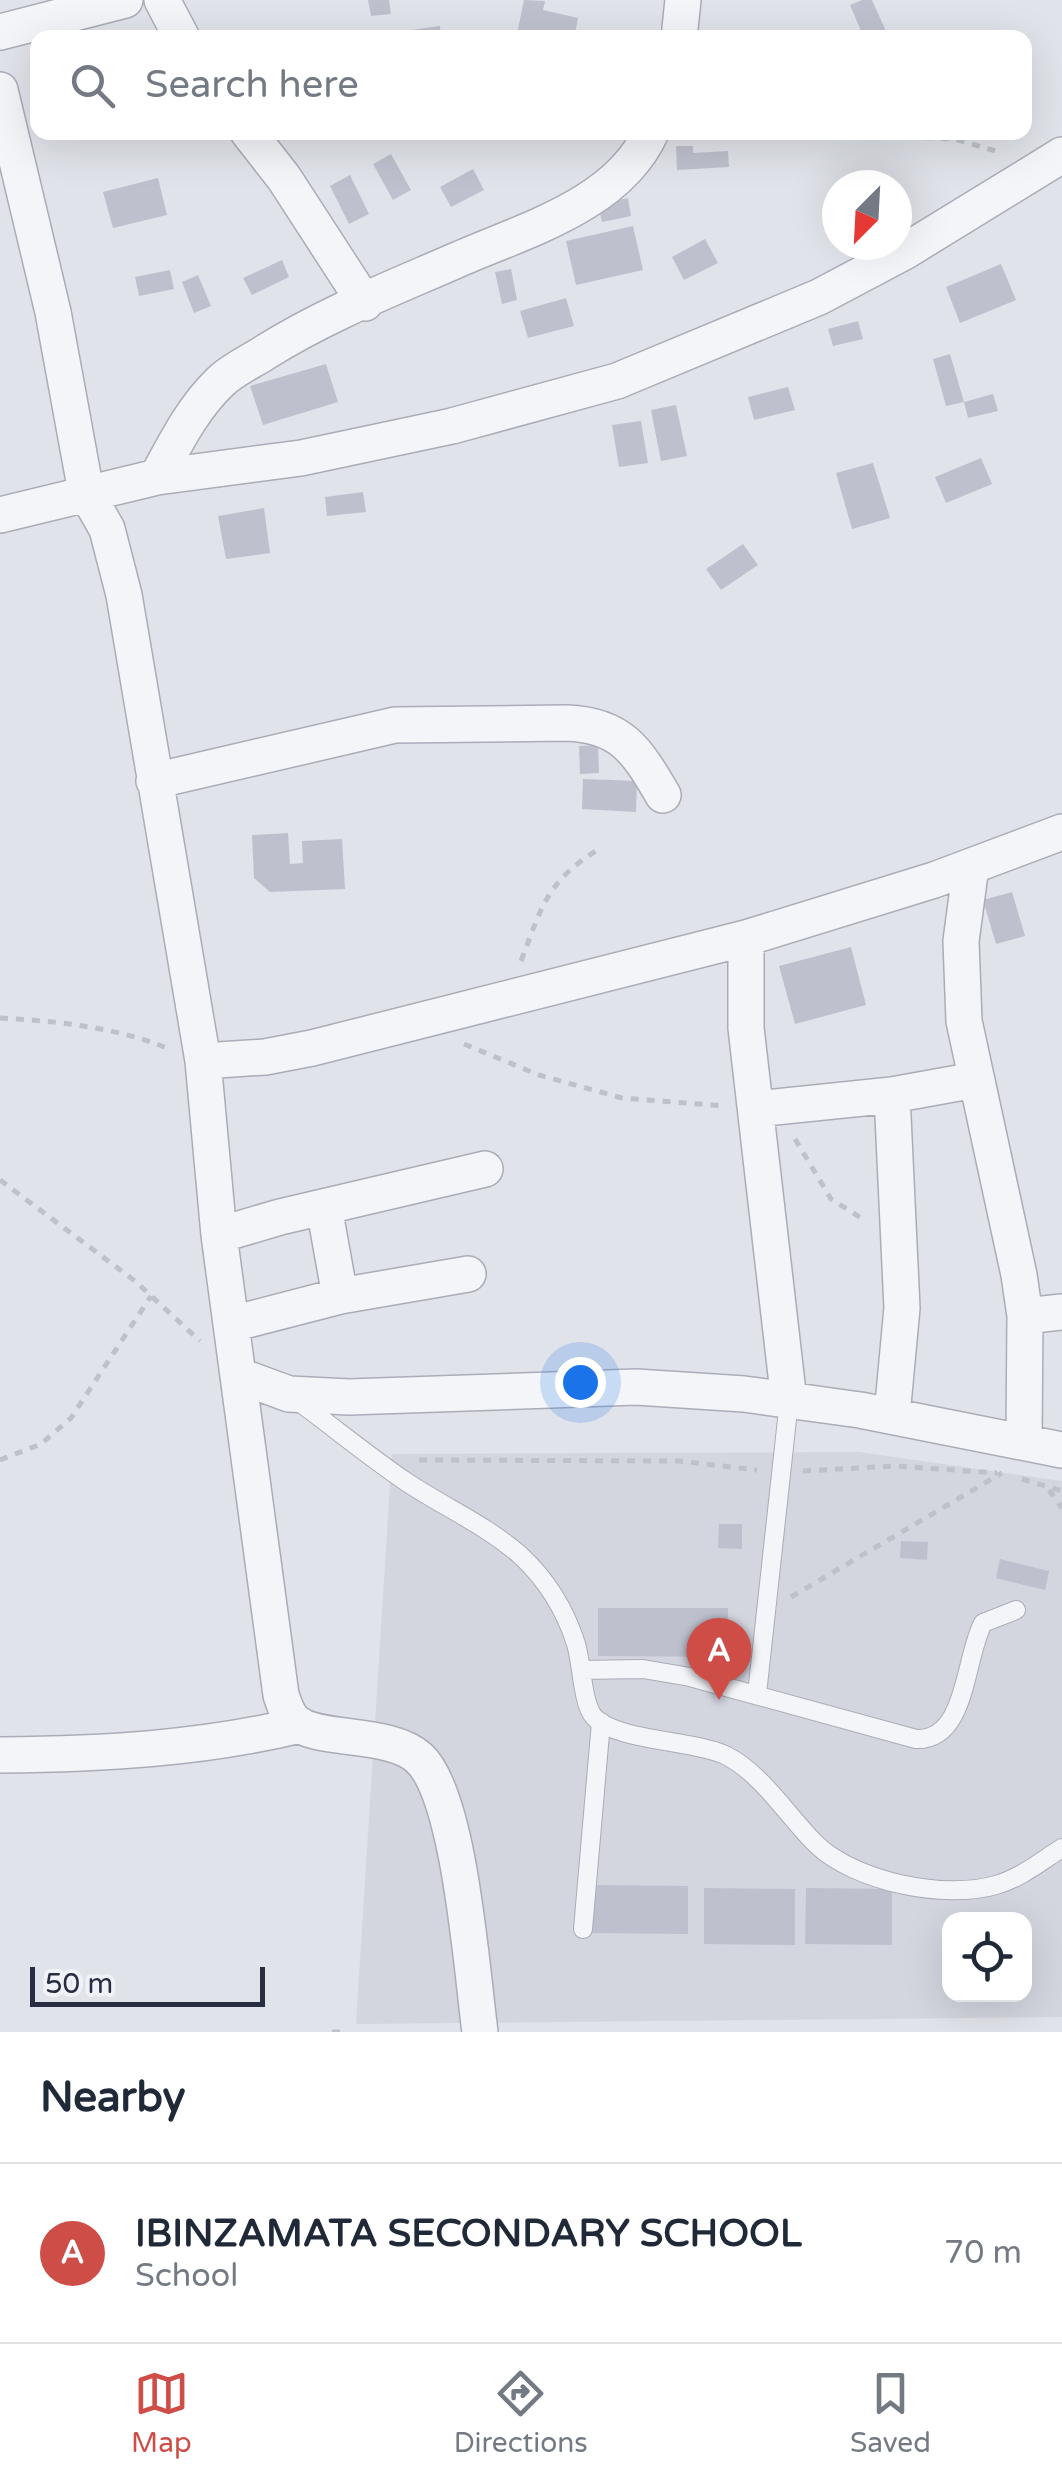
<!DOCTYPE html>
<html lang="en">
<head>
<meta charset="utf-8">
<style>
  :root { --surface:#fff; --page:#f2f2f3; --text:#1f2937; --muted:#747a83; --line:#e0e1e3; --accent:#ce4d47 }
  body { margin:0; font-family:"Varela Round",sans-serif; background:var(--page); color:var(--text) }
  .controls { position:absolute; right:30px; bottom:30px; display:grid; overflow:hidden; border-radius:20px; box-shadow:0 10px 40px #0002 }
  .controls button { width:90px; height:90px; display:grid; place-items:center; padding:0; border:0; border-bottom:2px solid var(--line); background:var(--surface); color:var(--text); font:50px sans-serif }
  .compass { position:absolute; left:822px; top:170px; width:90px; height:90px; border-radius:50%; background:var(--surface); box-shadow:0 10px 40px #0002; rotate:204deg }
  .scale { position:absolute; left:30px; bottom:25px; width:235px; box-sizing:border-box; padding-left:10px; border:5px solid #292d42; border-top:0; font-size:28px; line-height:35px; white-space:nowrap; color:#292d42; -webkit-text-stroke:8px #f1f2f7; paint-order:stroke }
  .you { position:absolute; left:580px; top:1382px; width:35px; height:35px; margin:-25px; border:8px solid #fff; border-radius:50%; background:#1a73e8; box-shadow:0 0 0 15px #1a73e833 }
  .badge { display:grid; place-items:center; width:65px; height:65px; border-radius:50%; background:var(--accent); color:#fff; font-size:32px; font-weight:700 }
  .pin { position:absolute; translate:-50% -82px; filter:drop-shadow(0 2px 5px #0008) }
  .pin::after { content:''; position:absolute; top:52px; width:35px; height:30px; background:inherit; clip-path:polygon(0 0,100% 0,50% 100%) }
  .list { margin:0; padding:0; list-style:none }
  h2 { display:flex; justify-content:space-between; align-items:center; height:130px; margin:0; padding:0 40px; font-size:42px }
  h2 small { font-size:32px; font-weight:400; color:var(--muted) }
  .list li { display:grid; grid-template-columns:65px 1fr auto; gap:30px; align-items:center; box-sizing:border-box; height:180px; padding:0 40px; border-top:2px solid var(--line) }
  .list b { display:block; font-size:38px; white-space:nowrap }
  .list p { margin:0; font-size:32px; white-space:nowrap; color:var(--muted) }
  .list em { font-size:32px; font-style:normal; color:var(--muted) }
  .icon { flex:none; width:55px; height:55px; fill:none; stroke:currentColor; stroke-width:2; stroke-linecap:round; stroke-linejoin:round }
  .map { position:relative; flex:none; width:1062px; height:2032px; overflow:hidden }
  .search { position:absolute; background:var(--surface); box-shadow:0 10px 40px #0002; left:30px; right:30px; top:30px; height:110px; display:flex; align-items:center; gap:25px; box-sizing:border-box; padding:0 35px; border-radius:20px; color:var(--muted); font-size:38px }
  .sheet { height:310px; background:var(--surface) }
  nav { display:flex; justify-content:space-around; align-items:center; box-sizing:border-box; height:140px; border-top:2px solid var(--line); background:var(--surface); font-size:28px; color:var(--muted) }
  nav a { display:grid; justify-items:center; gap:5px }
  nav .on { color:var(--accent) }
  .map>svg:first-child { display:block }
  .built { fill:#d3d5df; fill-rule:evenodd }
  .building { fill:#bec1cd }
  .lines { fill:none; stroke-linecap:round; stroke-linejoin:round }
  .service-casing { stroke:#aaacb8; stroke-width:20 }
  .minor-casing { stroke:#aaacb8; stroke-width:38 }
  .path { stroke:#bfc1c9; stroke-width:5; stroke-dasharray:8 8; stroke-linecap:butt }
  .service { stroke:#f4f5f8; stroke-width:18 }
  .minor { stroke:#f4f5f8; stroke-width:35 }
</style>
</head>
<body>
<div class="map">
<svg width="1062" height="2032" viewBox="0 0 1062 2032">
  <rect width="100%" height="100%" fill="#e1e3ea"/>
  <!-- built -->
  <path class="built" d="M859,1452L1062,1481V2017L356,2024L392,1454ZM950,1920H1024V1994H950Z"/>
  <!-- building -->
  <path class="building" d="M368,0H389L391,14L371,16Z
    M524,0L545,1L543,10L578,18L574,38H533L517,34Z
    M862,0H872L889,38H864L850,5Z
    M440,26L441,38H398L397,32Z
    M676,146H693V153L728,151L729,167L677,170Z
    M391,154L411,190L393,200L373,164Z
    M473,169L484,190L451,207L440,187Z
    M350,175L369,214L349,224L330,186Z
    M158,178L167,215L113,228L103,192Z
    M628,198L631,216L602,222L598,204Z
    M633,226L643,270L576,285L566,241Z
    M705,239L718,263L684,280L672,257Z
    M282,260L289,277L252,295L243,278Z
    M1001,264L1016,300L960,323L946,287Z
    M511,269L517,300L502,304L495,272Z
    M170,270L174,289L139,296L135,277Z
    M198,275L211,306L194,313L182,282Z
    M566,298L574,326L528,338L520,311Z
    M858,321L863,339L833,346L828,329Z
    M950,354L964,402L946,406L933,359Z
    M326,364L338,402L263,425L250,386Z
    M788,387L795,410L754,420L748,397Z
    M993,394L998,411L968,418L964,402Z
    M676,405L687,456L661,461L651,410Z
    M641,421L648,463L619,467L612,425Z
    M981,458L992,484L946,503L935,477Z
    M873,463L890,518L852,529L836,473Z
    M363,492L366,512L327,516L325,497Z
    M264,508L270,553L226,559L218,516Z
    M743,544L758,565L721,590L706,569Z
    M598,745L599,773L580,774L579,746Z
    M583,779L637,781L636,812L582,809Z
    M288,833L290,864L303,863L302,841L342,839L345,889L270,892L254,878L252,835Z
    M1012,892L1025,936L996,944L983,900Z
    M851,947L866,1005L795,1024L779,966Z
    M719,1524H742V1549L718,1548Z
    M901,1541L928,1542L927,1560L900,1558Z
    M1000,1559L1049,1571L1045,1590L996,1578Z
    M598,1608H728V1657L598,1656Z
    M593,1885L688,1886V1934L592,1933Z
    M704,1888L795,1889V1945L704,1944Z
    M806,1888L892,1889V1945L805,1944Z"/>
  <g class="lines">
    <!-- service casing -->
    <g class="service-casing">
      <path id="service" d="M295,1399C332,1426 367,1455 405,1481C442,1506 486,1525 520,1555C547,1580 565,1609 576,1644C582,1663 582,1703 594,1717C616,1741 693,1740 725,1755C762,1773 788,1817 817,1845C856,1882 945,1900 996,1885C1021,1878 1041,1861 1062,1848
        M581,1670L643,1669L690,1677L916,1739C967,1741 964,1659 983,1623L1016,1610
        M757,1694L789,1401
        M583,1929L601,1722"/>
    </g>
    <!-- minor casing -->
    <g class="minor-casing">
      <path id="minor" d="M162,0L182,38
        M0,32L125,0
        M679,38L683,0
        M0,90L53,312L86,492L107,529L124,595L203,1061L219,1235L281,1695C284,1704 288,1716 295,1722C318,1742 390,1731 419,1758C460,1795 472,1974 480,2032
        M248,132L284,178L365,303
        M157,477C175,444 192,409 220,382C232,370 250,362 264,353C324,315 393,288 457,260C525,230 618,205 651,132
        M0,515L157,477L301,458L452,426L617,381L819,297L904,252L1062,155
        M154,781L395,725L567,723C622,725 637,751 663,795
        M971,866L961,941L964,1021L1019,1275L1025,1316L1024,1440
        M746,938V1028L789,1401
        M203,1061L265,1057L312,1048L746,938L934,880L1062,832
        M892,1095L902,1308L892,1415
        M756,1109L892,1095L975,1080
        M324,1207L340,1296
        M219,1235L280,1217L485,1169
        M1025,1316L1062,1312
        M232,1324L340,1296L468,1274
        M240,1376L289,1394L349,1397L636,1387L744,1394L860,1410L1062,1450
        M0,1755C101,1754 201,1749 300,1725"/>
    </g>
    <!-- path -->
    <path class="path" d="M781,132L955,139L1002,153
      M521,961C542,906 547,881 599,849
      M0,1018C56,1021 115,1027 167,1048
      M464,1044L539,1075L622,1098L724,1106
      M795,1139L831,1199L863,1219
      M0,1180L135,1281L200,1341
      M0,1460L41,1444L71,1418L151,1296
      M419,1460L679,1461L757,1470
      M803,1471L895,1466L997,1473
      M1022,1479L1062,1491
      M1049,1490L1062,1508
      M791,1597L1002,1473
      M332,2032H345"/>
    <!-- service -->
    <use href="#service" class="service"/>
    <!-- minor -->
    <use href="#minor" class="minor"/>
  </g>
</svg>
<div class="controls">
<button><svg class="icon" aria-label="locate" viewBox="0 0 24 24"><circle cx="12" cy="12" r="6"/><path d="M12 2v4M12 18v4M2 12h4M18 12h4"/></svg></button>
</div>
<svg class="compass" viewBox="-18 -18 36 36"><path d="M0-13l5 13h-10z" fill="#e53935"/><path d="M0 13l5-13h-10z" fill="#747a83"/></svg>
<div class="scale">50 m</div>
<div class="you"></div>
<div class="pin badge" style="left:719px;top:1700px">A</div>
<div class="search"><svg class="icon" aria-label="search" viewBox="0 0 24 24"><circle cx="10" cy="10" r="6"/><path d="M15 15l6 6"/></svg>Search here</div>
</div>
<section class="sheet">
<h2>Nearby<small></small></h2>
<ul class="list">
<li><span class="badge">A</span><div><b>IBINZAMATA SECONDARY SCHOOL</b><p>School</p></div><em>70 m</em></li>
</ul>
</section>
<nav>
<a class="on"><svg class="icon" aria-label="map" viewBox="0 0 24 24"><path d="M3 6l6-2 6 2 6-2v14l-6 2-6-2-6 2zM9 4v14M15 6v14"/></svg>Map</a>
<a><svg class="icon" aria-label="directions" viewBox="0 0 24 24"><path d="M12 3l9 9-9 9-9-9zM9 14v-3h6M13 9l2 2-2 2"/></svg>Directions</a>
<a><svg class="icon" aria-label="saved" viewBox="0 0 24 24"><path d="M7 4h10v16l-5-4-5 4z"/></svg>Saved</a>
</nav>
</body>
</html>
